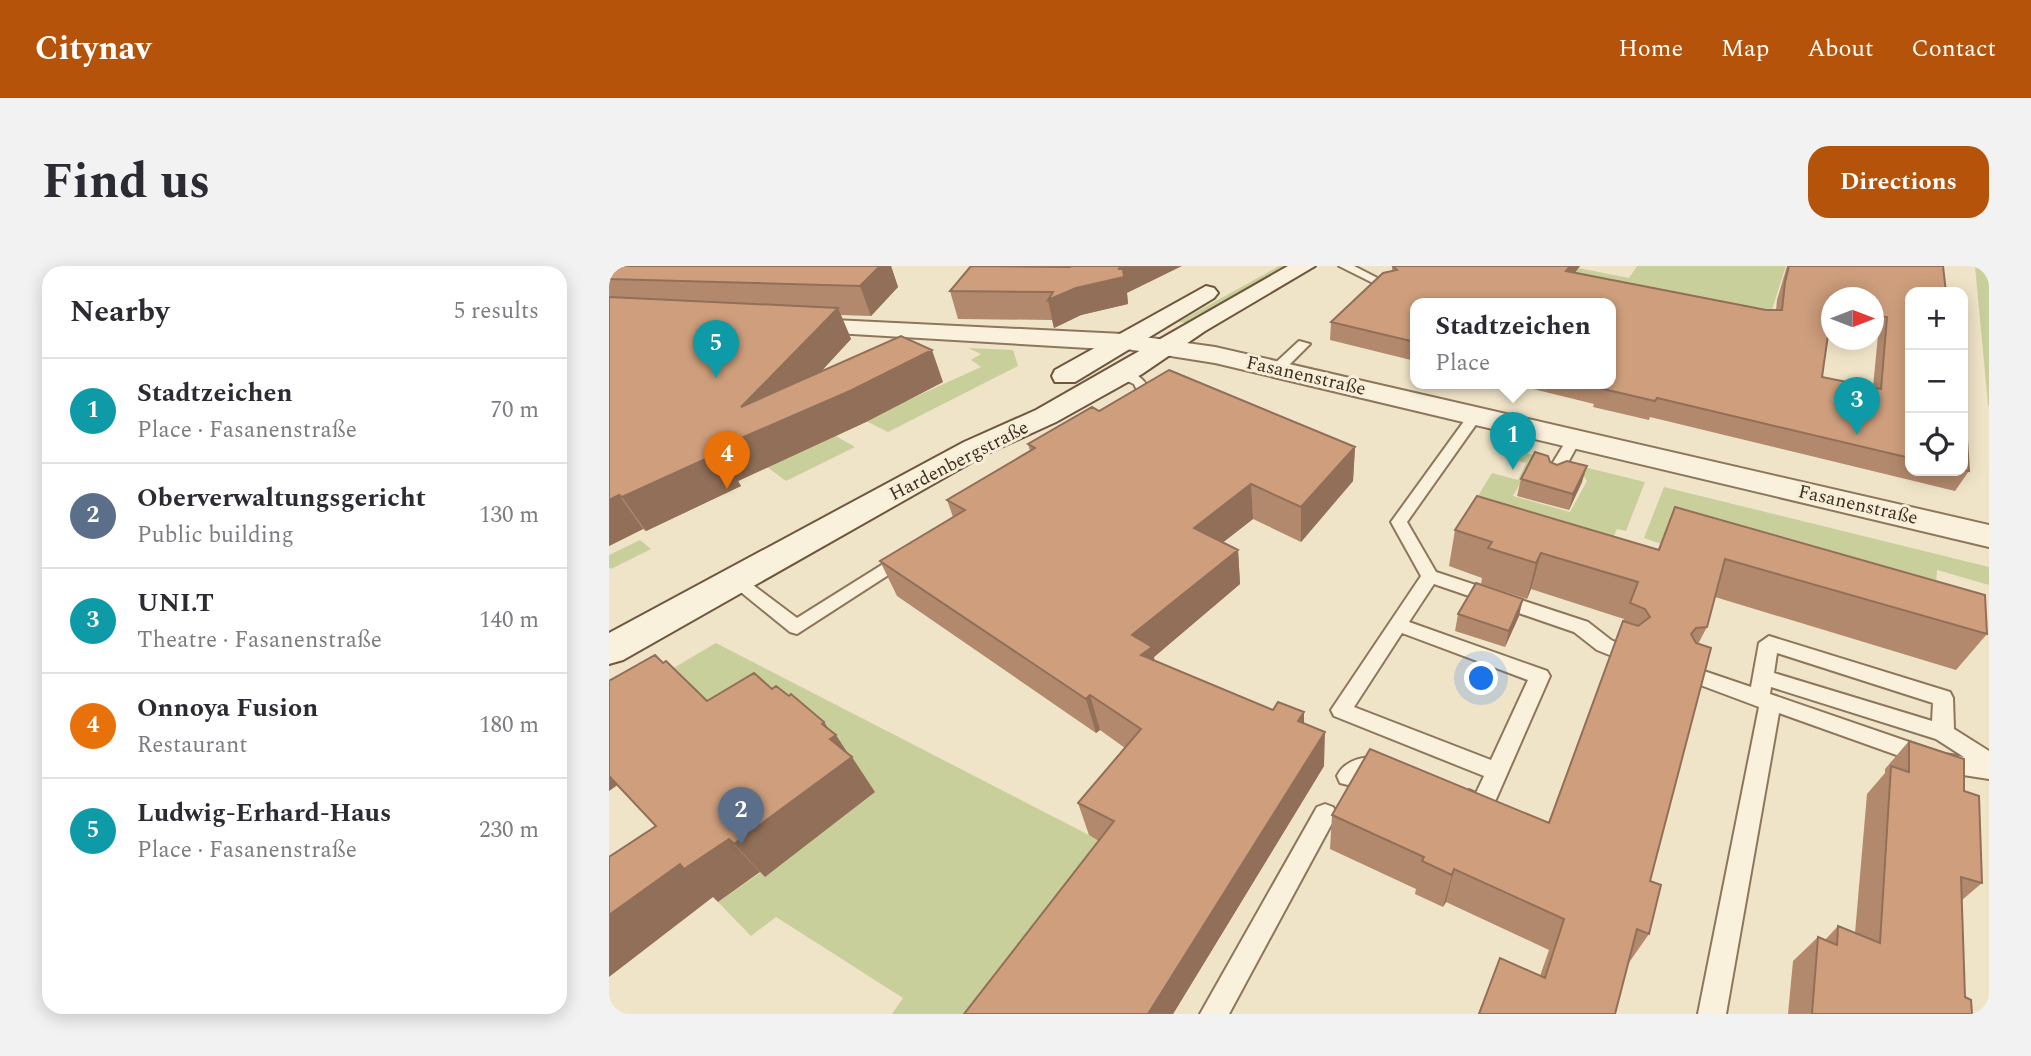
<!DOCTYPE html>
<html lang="en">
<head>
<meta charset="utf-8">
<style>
  :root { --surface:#fff; --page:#f2f2f3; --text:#2b2b33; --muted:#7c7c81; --line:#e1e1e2; --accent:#b45309 }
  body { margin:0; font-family:Spectral,serif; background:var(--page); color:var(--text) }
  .controls { position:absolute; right:21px; top:21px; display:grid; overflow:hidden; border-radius:14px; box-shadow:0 4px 18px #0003 }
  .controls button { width:63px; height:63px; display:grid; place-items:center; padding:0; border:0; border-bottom:2px solid var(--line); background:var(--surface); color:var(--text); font:35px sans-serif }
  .compass { position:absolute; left:1212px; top:21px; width:63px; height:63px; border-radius:50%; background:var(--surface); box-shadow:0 4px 18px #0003; rotate:90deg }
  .you { position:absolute; left:873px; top:413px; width:24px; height:24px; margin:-18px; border:5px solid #fff; border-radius:50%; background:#1a73e8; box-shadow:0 0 0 10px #1a73e833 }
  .badge { display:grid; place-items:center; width:46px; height:46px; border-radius:50%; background:var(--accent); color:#fff; font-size:23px; font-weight:700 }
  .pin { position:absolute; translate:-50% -58px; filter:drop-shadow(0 2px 4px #0008) }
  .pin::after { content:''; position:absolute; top:37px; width:24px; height:21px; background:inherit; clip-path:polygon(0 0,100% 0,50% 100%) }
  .popup { position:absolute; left:801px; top:32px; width:206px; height:91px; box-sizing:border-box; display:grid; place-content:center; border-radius:14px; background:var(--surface); filter:drop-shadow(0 2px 5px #0005); font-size:23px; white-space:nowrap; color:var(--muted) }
  .popup b { font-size:26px; color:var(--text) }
  .popup::after { content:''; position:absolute; left:50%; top:100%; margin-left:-14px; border:14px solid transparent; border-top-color:var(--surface) }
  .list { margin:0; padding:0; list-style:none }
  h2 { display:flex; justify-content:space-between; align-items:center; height:91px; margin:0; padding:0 28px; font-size:30px }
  h2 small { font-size:23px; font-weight:400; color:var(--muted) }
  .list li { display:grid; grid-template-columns:46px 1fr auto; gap:21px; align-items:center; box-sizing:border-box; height:105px; padding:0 28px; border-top:2px solid var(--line) }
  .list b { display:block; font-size:26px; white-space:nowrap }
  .list p { margin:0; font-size:23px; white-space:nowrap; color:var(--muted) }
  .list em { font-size:23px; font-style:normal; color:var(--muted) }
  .icon { flex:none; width:38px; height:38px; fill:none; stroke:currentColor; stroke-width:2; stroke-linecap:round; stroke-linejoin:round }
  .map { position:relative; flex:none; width:1380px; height:748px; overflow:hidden; border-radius:21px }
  header { display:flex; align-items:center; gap:42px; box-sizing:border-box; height:98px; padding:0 35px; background:var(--accent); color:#fff }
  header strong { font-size:33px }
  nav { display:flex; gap:38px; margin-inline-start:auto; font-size:24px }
  .intro { display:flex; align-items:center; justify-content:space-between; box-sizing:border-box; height:168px; padding:0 42px }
  h1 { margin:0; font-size:49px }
  .button { padding:18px 32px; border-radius:21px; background:var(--accent); color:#fff; font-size:24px; font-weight:700 }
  main { display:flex; gap:42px; padding:0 42px }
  aside { flex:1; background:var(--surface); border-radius:21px; box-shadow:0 4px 18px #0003 }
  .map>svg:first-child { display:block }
  .green { fill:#c9cf9b }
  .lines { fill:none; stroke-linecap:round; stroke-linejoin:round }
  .service-casing { stroke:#8d765c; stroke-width:4 }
  .minor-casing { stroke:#8d765c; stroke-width:4 }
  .tertiary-casing { stroke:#8d765c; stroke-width:4 }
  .secondary-casing { stroke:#6f573f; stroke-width:4 }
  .service { fill:#faf1dc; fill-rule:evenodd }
  .minor { fill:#faf1dc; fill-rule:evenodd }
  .tertiary { fill:#faf1dc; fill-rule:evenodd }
  .secondary { fill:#faf1dc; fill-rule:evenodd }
  .wall { fill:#b2896c; fill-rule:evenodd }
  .shaded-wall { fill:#916f58 }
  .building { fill:#cf9f7d; stroke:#916f58; stroke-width:2; fill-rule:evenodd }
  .labels { text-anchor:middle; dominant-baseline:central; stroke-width:6; stroke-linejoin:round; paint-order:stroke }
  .far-street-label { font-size:19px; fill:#3d2e20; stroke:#f7eed8 }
</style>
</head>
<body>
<header>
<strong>Citynav</strong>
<nav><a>Home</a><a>Map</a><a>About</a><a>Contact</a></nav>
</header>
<div class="intro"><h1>Find us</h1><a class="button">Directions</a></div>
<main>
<aside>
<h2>Nearby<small>5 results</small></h2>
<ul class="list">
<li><span class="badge" style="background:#0f9aa8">1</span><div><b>Stadtzeichen</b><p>Place · Fasanenstraße</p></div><em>70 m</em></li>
<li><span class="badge" style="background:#5c6f8a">2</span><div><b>Oberverwaltungsgericht</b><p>Public building</p></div><em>130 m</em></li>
<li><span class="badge" style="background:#0f9aa8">3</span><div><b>UNI.T</b><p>Theatre · Fasanenstraße</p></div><em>140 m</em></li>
<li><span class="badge" style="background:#e8710a">4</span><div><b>Onnoya Fusion</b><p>Restaurant</p></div><em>180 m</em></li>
<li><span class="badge" style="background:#0f9aa8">5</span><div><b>Ludwig-Erhard-Haus</b><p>Place · Fasanenstraße</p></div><em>230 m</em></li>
</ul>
</aside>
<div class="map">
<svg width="1380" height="748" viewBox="0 0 1380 748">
  <rect width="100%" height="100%" fill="#f0e4c8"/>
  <!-- green -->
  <path class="green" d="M670,0H682L577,57L569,56Z
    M1028,0H1177L1158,59L950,21L964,1L1020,12Z
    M1366,0L1380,2V140L1379,139Z
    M359,82L404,84L409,100L279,166L255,154L372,101L362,94L372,88Z
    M225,169L246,181L177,215L158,201Z
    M900,183L936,192L923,196L904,230L961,246L978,215L972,206L975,201L1036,216L1017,265L1008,263L992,298L864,238L883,207L909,214L917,197L895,191Z
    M1055,221L1380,301V319L1328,304L1324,359L1052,278L1035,272Z
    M31,274L42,283L2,303L0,301V289Z
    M107,377L515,587L395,748H283L294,732L167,651L142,670L109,636L151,607L0,440Z"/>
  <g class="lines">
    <!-- service casing -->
    <g class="service-casing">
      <path id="service" d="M730,0H745L784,20L774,22Z
        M690,75L701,78L673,106H663V100Z
        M509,105C530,103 538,118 547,134C542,141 535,144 527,142L525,139L532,133L525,118L509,111Z
        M866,146L873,150L798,256L827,306L979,356L1002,374L1020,382L1023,387L1013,394L988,384L965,366L825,318L800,356L938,405L941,410L881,547L873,550L852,541L849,534L852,527L860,524L867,527L875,510L725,450L722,444L812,310L782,256L861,147ZM793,367L919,414L882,494L745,441Z
        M965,169L972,173L951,211L945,213L939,211L937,208L960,170Z
        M295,285L304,291L301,295L188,368L181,366L117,314L126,308L132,310L188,352Z
        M1160,370L1341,426L1344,432L1345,463L1380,485V513L1335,506L1170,447L1117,748H1089L1150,441L1070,411L1067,406L1070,401L1077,399L1142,421L1150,377ZM1168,387L1324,437L1323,455L1165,407ZM1162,421L1327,473L1355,491L1335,488L1161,428Z
        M774,490L782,493L785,499L782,505L757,509L739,519L731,517L728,510C737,492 756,491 774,490Z
        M716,538L724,541L728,548L620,748H591L708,541Z"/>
    </g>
    <!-- minor casing -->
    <g class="minor-casing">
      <path id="minor" d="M184,52L514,68L523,71L527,76L523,81L514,84L175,64L172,59L175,54Z"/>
    </g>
    <!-- tertiary casing -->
    <g class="tertiary-casing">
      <path id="tertiary" d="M514,68L606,81L1380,259V281L606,97L505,81L501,76L505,71Z"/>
    </g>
    <!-- secondary casing -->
    <g class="secondary-casing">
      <path id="secondary" d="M679,0H706L596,65L533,108L447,156L377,188L14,394L0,398V367L355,176L427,144Z
        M597,20L605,22L609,27L605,32L466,116H446L443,110L446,104Z"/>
    </g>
    <!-- service -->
    <use href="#service" class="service"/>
    <!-- minor -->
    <use href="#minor" class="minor"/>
    <!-- tertiary -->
    <use href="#tertiary" class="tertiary"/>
    <!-- secondary -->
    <use href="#secondary" class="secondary"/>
  </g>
  <!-- wall -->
  <path class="wall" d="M0,0H282L289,21L262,50L232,49L242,73L212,105L334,116L257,156L129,215L132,220L37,265L34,263L0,280Z
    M783,0H971L966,7L1157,44H1167L1168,34L1178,0H1334L1301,26V205H1354V109L1360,205L1346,225L1041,151L1040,154L984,141L985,138L904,118H1002L806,38V95L721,74L722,56L783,5ZM1222,32H1264V69H1269L1264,121L1213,111L1221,61L1222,62Z
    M341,25L518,27L519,38L472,49L445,62L443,54L349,53Z
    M490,145L746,181L744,215L692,276L644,253L614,276L629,284L631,318L545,391V395L695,457L715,500L564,748H355L490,575L480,569L469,537L516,482L491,464L487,467L288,330L271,295L344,251L338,234L421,185L419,178Z
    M941,196L973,216L960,244L908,230L912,213Z
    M1066,241L1378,368L1347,404L1106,331L1098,361L1089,378L1041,615L1040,668L1019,698L1006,748H869L891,692L931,710L940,684L837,636L834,641L806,628L807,623L721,583L723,549L939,557L1015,353L922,323L918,333L872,318L873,312L840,300L846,264L1049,283Z
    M849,348L910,350L896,381L846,365Z
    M1300,475L1355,525L1373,617L1353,634L1356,731L1363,748H1179L1184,695L1209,671L1216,674L1229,660L1246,667L1258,528L1276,507V503Z"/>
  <!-- shaded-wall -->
  <path class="shaded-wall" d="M271,0H282L289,21L262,50L251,20Z
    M515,0H573L518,27L519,38L472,49L445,62L439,34Z
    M961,0H971L953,22L957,5Z
    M229,42L242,73L163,159L323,84L334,116L257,156L129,215L132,220L37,265L13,231L107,183L132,141Z
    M746,181L744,215L692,276V241Z
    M978,200L973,216L960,244L964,228Z
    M642,218L644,253L589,296L585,262Z
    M10,229L34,263L0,280V234Z
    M629,284L631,318L545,391L549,415L530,404L523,369Z
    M932,287L922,323L918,333L927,297Z
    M914,333L910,350L896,381L900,365Z
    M481,429L491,464L487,467L477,433Z
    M695,446V481L689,455Z
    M215,456L225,471L227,469L242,492L243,491L266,526L156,611L125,578Z
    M716,466L715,500L564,748H539Z
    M0,508L10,518L0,525Z
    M120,573L151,606L109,636L104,631L0,711V649L71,598Z
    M845,603L837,636L834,641L843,609Z"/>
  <!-- building -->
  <path class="building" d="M0,0H271L251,20L0,13Z
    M362,0L461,1L462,0H515L509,3H514L515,11L467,22L439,34L444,26L341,25Z
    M784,0H961L957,5L1157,44H1173L1176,16L1180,0H1334L1337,26H1301V192L1048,132L1046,135L990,122L992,119L989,118H1002V38H806V76L722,56L774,7L788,4ZM1222,32H1264V49L1278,51L1272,123L1213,111L1222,48Z
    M0,31L229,42L132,141L292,70L323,84L243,124L107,183L112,186L13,231L10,229L0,234Z
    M560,104L746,181L692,241L642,218L585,262L629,284L523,369L543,381L532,389L664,444L669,436L695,446L689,455L716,466L539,748H355L505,555L469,537L532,463L481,429L477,433L271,295L356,244L338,234L426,182L419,178L483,141L490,145Z
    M1354,109L1360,205L1354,204Z
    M926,186L939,190L941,196L948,199L958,195L978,200L964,228L912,213Z
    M868,230L1050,284L1066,241L1376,329L1378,368L1116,293L1098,361L1087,362L1082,368L1087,377L1102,382L1041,615L1052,619L1040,668L1028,663L1006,748H870L891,692L936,712L955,653L845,603L843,609L813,595L815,591L723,549L761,483L940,557L1014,355L1029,360L1041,351L1036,343L1021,337L1029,316L932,287L927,297L879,282L883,276L846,264Z
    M867,317L914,333L900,365L849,348Z
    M46,389L54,397L57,395L98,435L145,407L163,423L167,420L180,430L182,428L215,456L213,458L227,469L221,473L243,491L125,578L120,573L75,603L71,598L0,649V591L47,560L0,510V415Z
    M1300,475L1355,493V525L1370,530L1373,617L1352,611L1356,731L1362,734L1363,748H1203L1209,671L1228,679L1229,660L1271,677L1282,500L1300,506Z"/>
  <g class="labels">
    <!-- far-street labels -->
    <g class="far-street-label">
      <text transform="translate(697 110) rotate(13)">Fasanenstraße</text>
      <text transform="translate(350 195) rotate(-27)">Hardenbergstraße</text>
      <text transform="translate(1249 239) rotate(13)">Fasanenstraße</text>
    </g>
  </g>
</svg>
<div class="controls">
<button>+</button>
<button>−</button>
<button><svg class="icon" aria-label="locate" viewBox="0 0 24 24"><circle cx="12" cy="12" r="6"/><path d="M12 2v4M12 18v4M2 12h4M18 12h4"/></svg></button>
</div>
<svg class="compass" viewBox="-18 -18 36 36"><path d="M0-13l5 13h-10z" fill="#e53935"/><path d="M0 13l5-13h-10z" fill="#7c7c81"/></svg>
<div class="you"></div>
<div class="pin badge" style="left:904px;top:204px;background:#0f9aa8">1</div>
<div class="popup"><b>Stadtzeichen</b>Place</div>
<div class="pin badge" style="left:132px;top:579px;background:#5c6f8a">2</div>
<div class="pin badge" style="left:1248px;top:169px;background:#0f9aa8">3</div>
<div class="pin badge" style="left:118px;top:223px;background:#e8710a">4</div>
<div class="pin badge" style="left:107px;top:112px;background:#0f9aa8">5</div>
</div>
</main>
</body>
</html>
